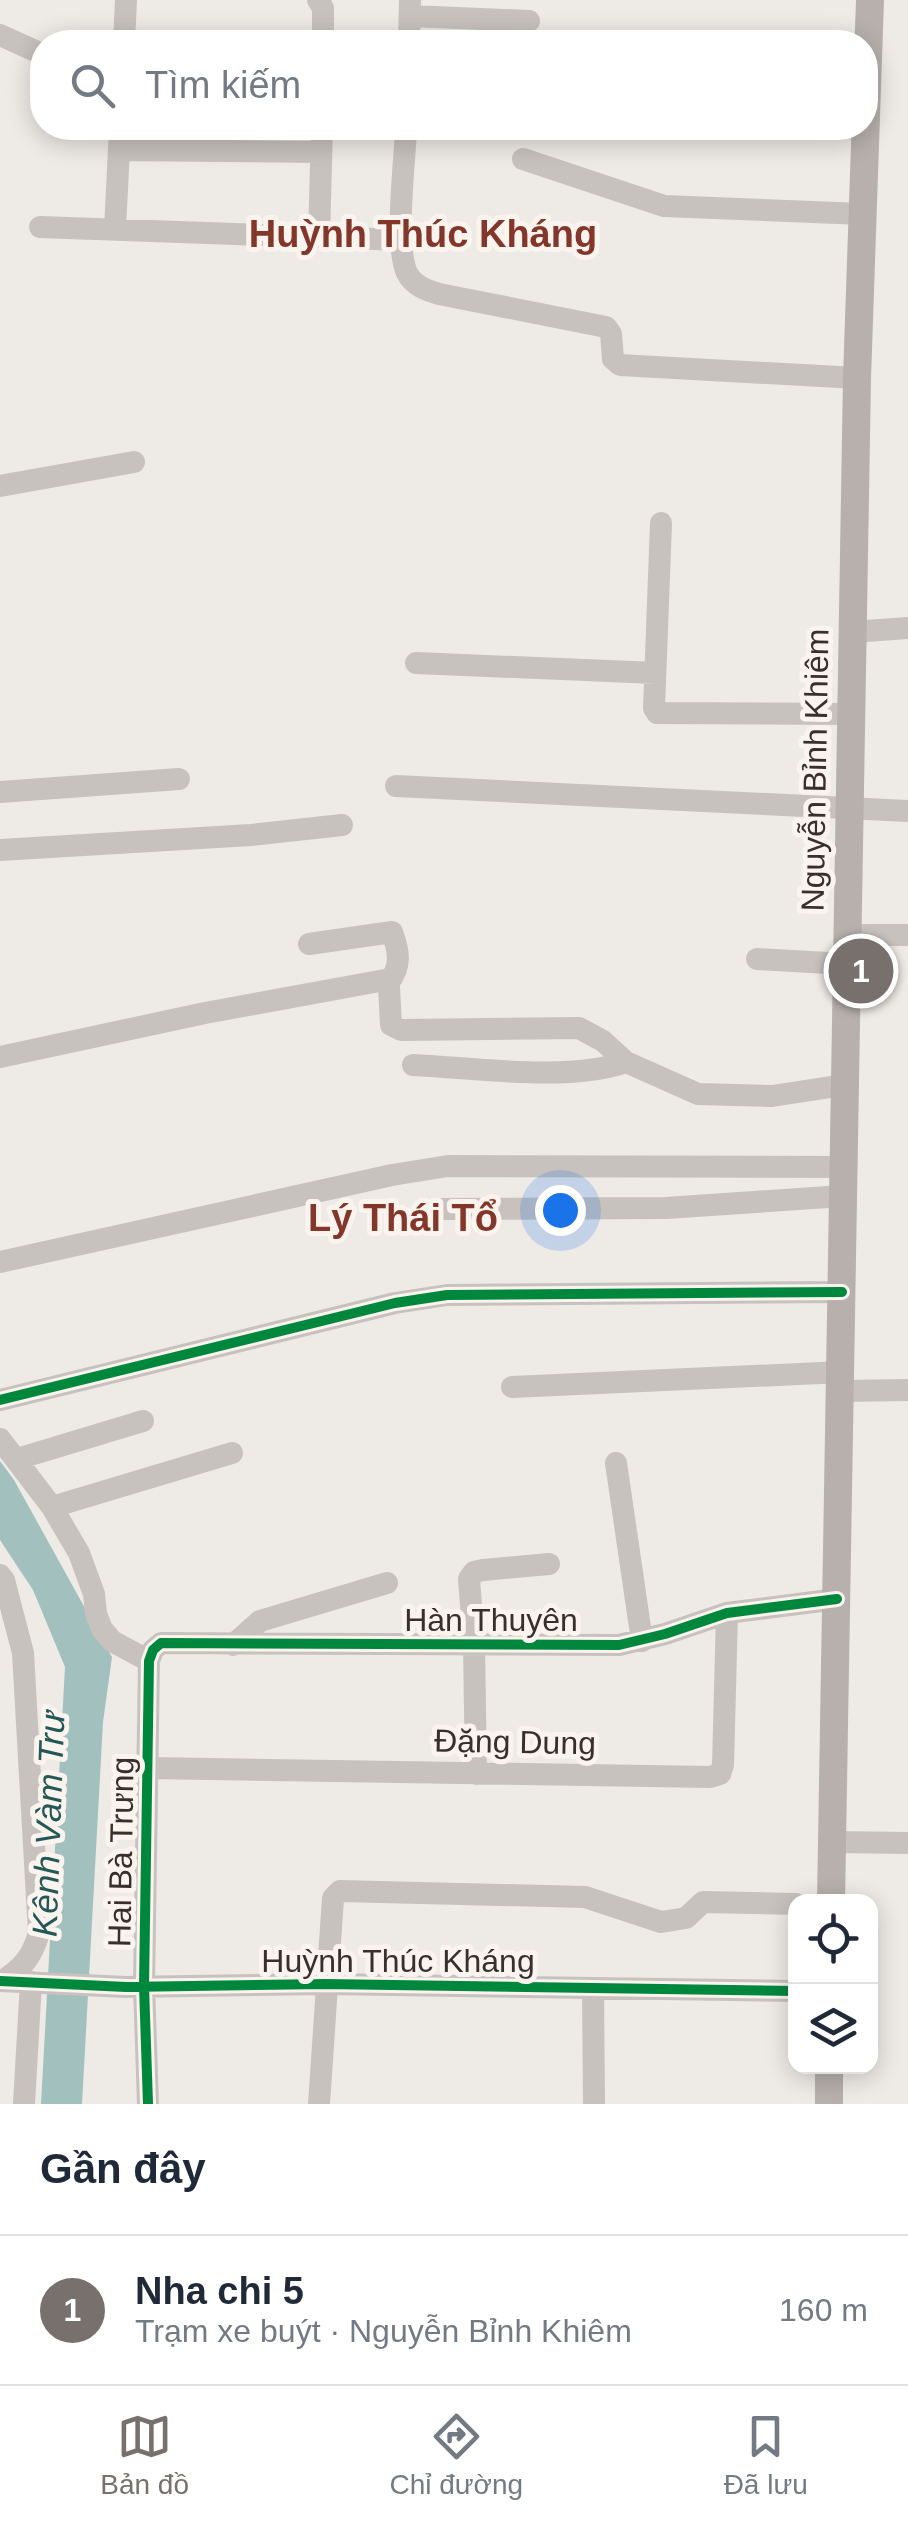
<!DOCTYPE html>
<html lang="vi">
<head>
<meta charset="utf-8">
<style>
  :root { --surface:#fff; --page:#f2f2f3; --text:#1f2937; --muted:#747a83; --line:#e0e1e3; --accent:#78706d }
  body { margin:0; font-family:Helvetica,sans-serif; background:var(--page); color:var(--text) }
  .controls { position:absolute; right:30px; bottom:30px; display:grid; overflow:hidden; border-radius:20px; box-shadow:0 5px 25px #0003 }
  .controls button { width:90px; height:90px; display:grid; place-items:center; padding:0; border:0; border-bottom:2px solid var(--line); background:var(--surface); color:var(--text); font:50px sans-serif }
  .you { position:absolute; left:560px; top:1210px; width:35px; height:35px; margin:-25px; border:8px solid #fff; border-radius:50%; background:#1a73e8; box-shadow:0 0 0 15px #1a73e833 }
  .badge { display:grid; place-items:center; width:65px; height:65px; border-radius:50%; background:var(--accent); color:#fff; font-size:32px; font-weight:700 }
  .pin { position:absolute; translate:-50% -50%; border:5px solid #fff; box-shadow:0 2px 10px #0006 }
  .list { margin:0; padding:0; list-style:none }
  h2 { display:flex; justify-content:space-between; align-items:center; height:130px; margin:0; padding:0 40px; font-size:42px }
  h2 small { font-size:32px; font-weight:400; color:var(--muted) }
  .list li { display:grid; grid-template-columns:65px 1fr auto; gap:30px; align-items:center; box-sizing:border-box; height:150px; padding:0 40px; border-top:2px solid var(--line) }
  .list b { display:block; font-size:38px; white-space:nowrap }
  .list p { margin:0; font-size:32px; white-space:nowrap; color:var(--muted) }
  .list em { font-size:32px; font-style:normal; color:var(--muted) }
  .icon { flex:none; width:55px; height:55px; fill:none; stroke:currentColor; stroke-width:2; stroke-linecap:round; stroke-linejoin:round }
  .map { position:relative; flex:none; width:908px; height:2104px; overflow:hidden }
  .search { position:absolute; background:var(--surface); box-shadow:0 5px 25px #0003; left:30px; right:30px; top:30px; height:110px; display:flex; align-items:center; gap:25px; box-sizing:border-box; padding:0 35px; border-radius:40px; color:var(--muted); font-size:38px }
  .sheet { height:280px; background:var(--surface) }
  nav { display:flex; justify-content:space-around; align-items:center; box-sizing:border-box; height:140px; border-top:2px solid var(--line); background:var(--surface); font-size:28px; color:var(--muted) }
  nav a { display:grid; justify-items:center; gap:5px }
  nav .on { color:var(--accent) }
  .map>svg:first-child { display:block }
  .water { fill:#a2c0bd }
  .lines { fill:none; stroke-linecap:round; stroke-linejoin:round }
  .minor { stroke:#c8c2be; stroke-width:22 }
  .major { stroke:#b7b0ad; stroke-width:28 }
  .cycleway-casing { stroke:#faf3ee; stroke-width:16 }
  .cycleway { stroke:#00873e; stroke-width:10 }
  .labels { text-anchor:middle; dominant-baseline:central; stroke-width:10; stroke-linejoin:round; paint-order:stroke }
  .street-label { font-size:32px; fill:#392f2c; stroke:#faf3ee }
  .water-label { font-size:35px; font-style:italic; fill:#245857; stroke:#faf3ee }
  .quarter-label { font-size:38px; font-weight:bold; fill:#83372a; stroke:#faf3ee }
</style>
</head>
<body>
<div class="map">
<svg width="908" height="2104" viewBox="0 0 908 2104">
  <rect width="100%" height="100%" fill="#eeeae6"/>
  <!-- water -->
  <path class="water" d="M0,1461L14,1480L112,1657L103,1722L82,2104H41L65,1667L33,1590L0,1540Z"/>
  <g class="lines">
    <!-- minor -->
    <path class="minor" d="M318,0L323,8V42
      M410,16L529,21
      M0,35L42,54
      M124,42L126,0
      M409,42L410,1
      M406,128C405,162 394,244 407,273C414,286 426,290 439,294L606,327L611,334L613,359L620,365L857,378
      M119,150L321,152
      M523,159L664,206L863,214
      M40,227L402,240
      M115,229L120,128
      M319,237L322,128
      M0,486L134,462
      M661,523L654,708L657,713L851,714
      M852,632L908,628
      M416,663L655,673
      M396,786L908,811
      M0,792L179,779
      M0,850L251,835L342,825
      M846,935H908
      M309,944L392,932C399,951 402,967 388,983
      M757,959L846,964
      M0,1057L205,1013L385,980L389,987L391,1025L401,1030L579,1028L603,1041L626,1062L698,1094L772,1096L844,1085
      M413,1065C476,1068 568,1082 626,1062
      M440,1209L666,1208L843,1196
      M0,1262L392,1175L448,1166L843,1167
      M512,1387L842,1372
      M842,1391L908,1390
      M0,1400L395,1303L447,1295L842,1292
      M0,1439L52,1507L79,1553L94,1594L96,1614L102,1629L112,1641L149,1661
      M17,1459L143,1421
      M616,1463L642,1641
      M52,1507L232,1453
      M0,1575L4,1580L23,1653L39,1933C32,1957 23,1967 3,1981
      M233,1645L260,1621L387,1583
      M149,1768L710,1777L720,1774L723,1765L727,1613
      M476,1774L474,1644L469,1579L474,1572L483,1570L549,1564
      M833,1842L908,1843
      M0,1981L126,1987L325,1984L796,1991
      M593,1988L594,2104
      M24,2104L31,1982
      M148,2104L144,1986L149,1661L153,1650L161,1643L619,1645L665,1634L727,1613L837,1599
      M319,2104L333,1898L340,1891L585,1897L661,1922L686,1918L703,1902L796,1904"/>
    <!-- major -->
    <path class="major" d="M831,1902L857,378L870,0
      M829,2104V2066"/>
    <!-- cycleway casing -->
    <g class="cycleway-casing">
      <path id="cycleway" d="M0,1400L395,1303L447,1295L842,1292
        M0,1981L126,1987L325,1984L796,1991
        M148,2104L144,1986L149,1661L153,1650L161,1643L619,1645L665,1634L727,1613L837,1599"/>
    </g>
    <!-- cycleway -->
    <use href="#cycleway" class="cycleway"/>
  </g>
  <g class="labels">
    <!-- street labels -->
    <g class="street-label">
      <text transform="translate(815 770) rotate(-89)">Nguyễn Bỉnh Khiêm</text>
      <text x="491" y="1620">Hàn Thuyên</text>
      <text transform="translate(515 1742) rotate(1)">Đặng Dung</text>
      <text transform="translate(121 1852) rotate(-89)">Hai Bà Trưng</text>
      <text x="398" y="1961">Huỳnh Thúc Kháng</text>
    </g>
    <!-- water labels -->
    <g class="water-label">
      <text transform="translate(48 1824) rotate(-88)">Kênh Vàm Trư</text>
    </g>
    <!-- quarter labels -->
    <g class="quarter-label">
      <text x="423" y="234">Huỳnh Thúc Kháng</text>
      <text x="403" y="1218">Lý Thái Tổ</text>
    </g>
  </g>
</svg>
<div class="controls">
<button><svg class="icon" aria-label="locate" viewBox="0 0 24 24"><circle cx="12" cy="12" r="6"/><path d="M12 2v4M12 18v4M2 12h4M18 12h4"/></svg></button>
<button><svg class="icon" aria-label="layers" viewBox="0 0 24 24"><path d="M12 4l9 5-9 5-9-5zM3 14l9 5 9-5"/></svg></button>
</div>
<div class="you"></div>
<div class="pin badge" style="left:861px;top:971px">1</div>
<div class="search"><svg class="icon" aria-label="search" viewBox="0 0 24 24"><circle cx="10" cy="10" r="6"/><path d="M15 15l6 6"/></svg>Tìm kiếm</div>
</div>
<section class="sheet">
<h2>Gần đây<small></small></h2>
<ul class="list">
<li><span class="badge">1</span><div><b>Nha chi 5</b><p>Trạm xe buýt · Nguyễn Bỉnh Khiêm</p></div><em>160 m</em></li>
</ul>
</section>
<nav>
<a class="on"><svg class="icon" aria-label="map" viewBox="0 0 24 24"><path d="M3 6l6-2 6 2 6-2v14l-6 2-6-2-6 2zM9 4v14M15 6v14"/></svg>Bản đồ</a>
<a><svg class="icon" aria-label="directions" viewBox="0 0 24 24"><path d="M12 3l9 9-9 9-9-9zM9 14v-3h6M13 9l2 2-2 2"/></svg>Chỉ đường</a>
<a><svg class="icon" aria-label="saved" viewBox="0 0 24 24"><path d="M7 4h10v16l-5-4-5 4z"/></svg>Đã lưu</a>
</nav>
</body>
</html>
